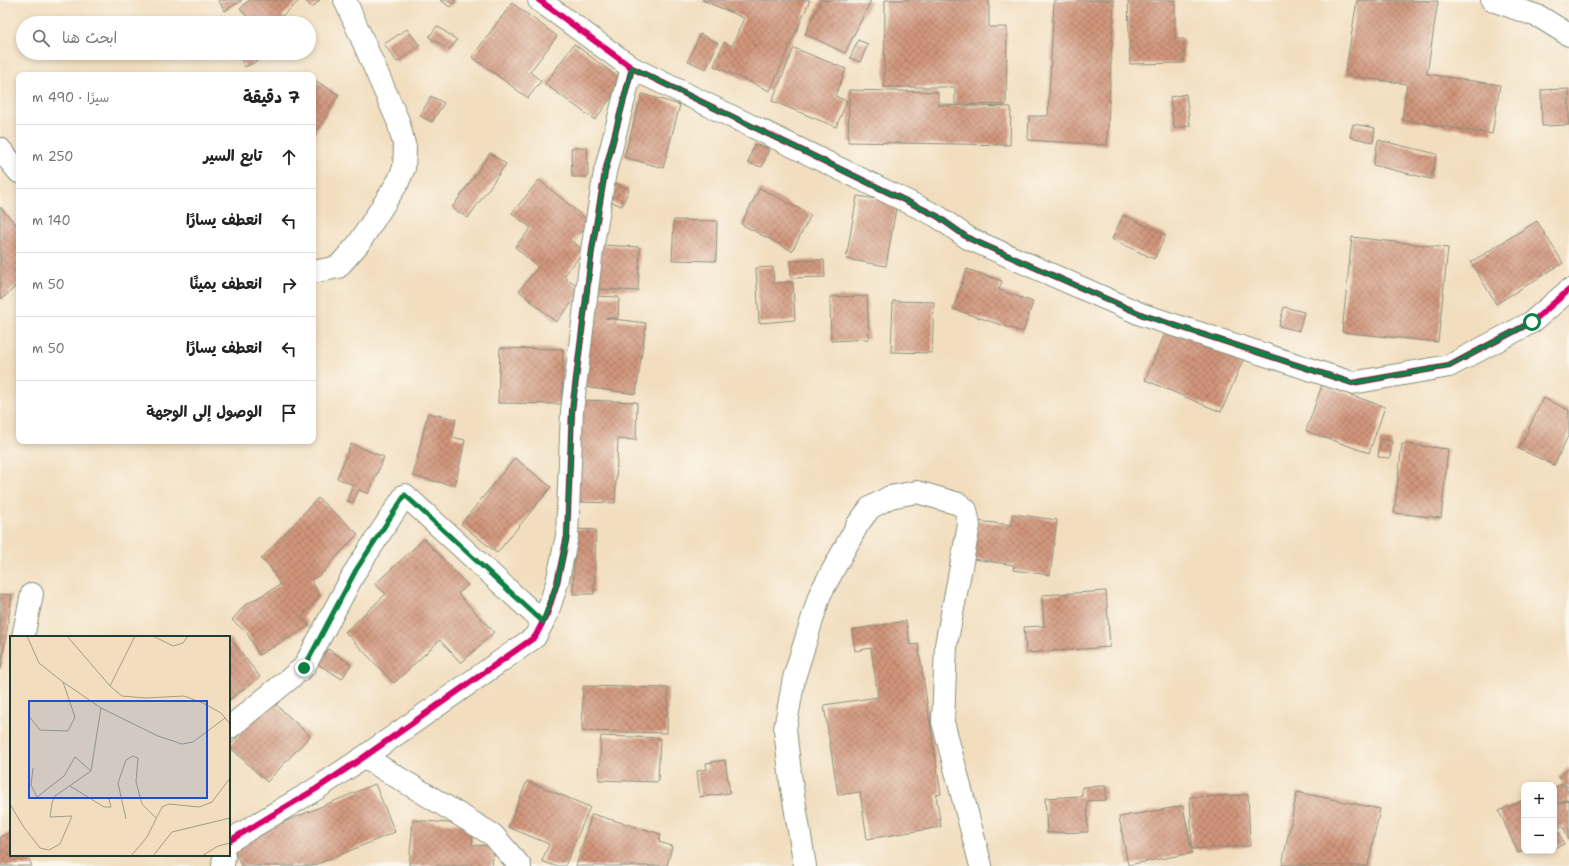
<!DOCTYPE html>
<html lang="ar">
<head>
<meta charset="utf-8">
<style>
  :root { --surface:#fff; --page:#f2f2f2; --text:#222; --muted:#767676; --line:#e0e0e0 }
  body { margin:0; font-family:"Shantell Sans","Playpen Sans Arabic",sans-serif; background:var(--page); color:var(--text); direction:rtl }
  .controls { position:absolute; right:12px; bottom:12px; display:grid; overflow:hidden; border-radius:8px; box-shadow:0 2px 6px #0003 }
  .controls button { width:36px; height:36px; display:grid; place-items:center; padding:0; border:0; border-bottom:1px solid var(--line); background:var(--surface); color:var(--text); font:20px sans-serif }
  .stop { position:absolute; width:12px; height:12px; margin:-9px; border:3px solid #0b8043; border-radius:50%; background:#fff }
  .stop.end { background:#0b8043; border-color:#fff; box-shadow:0 1px 4px #0008 }
  .list { margin:0; padding:0; list-style:none }
  h2 { display:flex; justify-content:space-between; align-items:center; height:52px; margin:0; padding:0 16px; font-size:17px }
  h2 small { font-size:13px; font-weight:400; color:var(--muted) }
  .list li { display:grid; grid-template-columns:26px 1fr auto; gap:12px; align-items:center; box-sizing:border-box; height:64px; padding:0 16px; border-top:1px solid var(--line) }
  .list b { display:block; font-size:15px; white-space:nowrap }
  .list em { font-size:13px; font-style:normal; color:var(--muted) }
  .icon { flex:none; width:22px; height:22px; fill:none; stroke:currentColor; stroke-width:2; stroke-linecap:round; stroke-linejoin:round }
  .map { position:relative; flex:none; width:1569px; height:866px; overflow:hidden; direction:ltr }
  .search { position:absolute; background:var(--surface); box-shadow:0 2px 6px #0003; left:16px; top:16px; width:300px; height:44px; display:flex; align-items:center; gap:10px; box-sizing:border-box; padding:0 14px; border-radius:22px; color:var(--muted); font-size:15px }
  .panel { position:absolute; background:var(--surface); box-shadow:0 2px 6px #0003; left:16px; top:72px; width:300px; height:372px; border-radius:8px; direction:rtl }
  .map>svg:first-child { display:block }
  .building { fill:url(#building-cross-hatch) }
  .lines { fill:none; stroke-linecap:round; stroke-linejoin:round }
  .minor-casing { stroke:#888e7a; stroke-width:24 }
  .minor { stroke:#fff; stroke-width:22 }
  .cycleway-casing { stroke:#fbf7ec; stroke-width:8 }
  .cycleway { stroke:#d6006c; stroke-width:6 }
  .route { stroke:#0b8043; stroke-width:5 }
  .inset-road { fill:none; stroke:#9e9e87; stroke-width:1 }
  .view { fill:#1d4ed8; fill-opacity:0.15; stroke:#1d4ed8; stroke-width:2 }
  .inset-edge { fill:none; stroke:#1f3d34; stroke-width:2 }
</style>
</head>
<body>
<div class="map">
<svg width="1569" height="866" viewBox="0 0 1569 866">
  <defs>
    <pattern id="building-cross-hatch" width="8" height="8" patternUnits="userSpaceOnUse"><rect width="8" height="8" fill="#d1957b"/><path d="M0 0l8 8M0 8l8-8" fill="none" stroke="#a97b66"/></pattern>
  </defs>
  <rect width="100%" height="100%" fill="#fbf7ec"/>
  <filter id="ink" filterUnits="userSpaceOnUse"><feTurbulence type="fractalNoise" baseFrequency=".025" numOctaves="2"/><feDisplacementMap in="SourceGraphic" scale="8" xChannelSelector="R" yChannelSelector="G"/><feConvolveMatrix kernelMatrix="1 2 1 2 8 2 1 2 1" color-interpolation-filters="sRGB"/></filter>
  <filter id="wash" filterUnits="userSpaceOnUse"><feTurbulence type="fractalNoise" baseFrequency=".012" numOctaves="4" result="noise"/><feDisplacementMap in="SourceGraphic" scale="16" xChannelSelector="R" yChannelSelector="G"/><feGaussianBlur stdDeviation="0.9" result="paint"/><feColorMatrix in="noise" values="0 0 0 0 0 0 0 0 0 0 0 0 0 0 0 0 0 1.4 0 .05"/><feComposite in="paint" operator="in"/></filter>
  <g filter="url(#wash)">
    <rect width="100%" height="100%" fill="#f2debf"/>
    <g id="blocks">
      <!-- building -->
      <path class="building" d="M218,0H242L225,11Z
        M249,0H300L282,16L286,20L282,23H253L240,9Z
        M305,0H320L312,8Z
        M440,0H456L450,7Z
        M702,0H810L770,91L714,66L724,42L732,46L744,18Z
        M821,0H871L845,53L805,34Z
        M885,0H989V27H1007L1006,105L955,104V87H884Z
        M1054,0H1114L1107,145L1028,140L1029,116H1048Z
        M1128,0H1175V39H1184V63L1130,64Z
        M1357,0L1438,1L1427,74L1500,85L1492,134L1402,120L1407,84L1345,75Z
        M512,3L557,36L530,72L541,81L528,98L472,57Z
        M437,26L457,40L449,50L429,37Z
        M407,29L420,46L397,62L384,44Z
        M700,34L718,43L706,69L688,61Z
        M858,40L868,44L860,62L850,58Z
        M574,44L623,81L595,120L545,84Z
        M794,48L846,69L835,96L847,101L836,127L772,101Z
        M238,53H273L245,67Z
        M313,79L339,95L313,136Z
        M1569,89V125L1542,126L1541,90Z
        M849,90L938,92V105L1011,107L1010,145L848,142Z
        M642,94L680,105L663,168L624,157Z
        M1186,94L1190,126L1174,128L1170,97Z
        M431,96L444,103L432,122L420,116Z
        M1353,124L1375,128L1373,142L1350,137Z
        M1378,140L1437,154L1431,179L1373,165Z
        M754,144L769,149L762,167L748,163Z
        M587,147L588,177H572L571,148Z
        M490,153L506,164L468,218L452,208Z
        M539,180L590,222L573,242L584,251L564,276L582,291L556,322L519,291L538,267L515,247L531,228L512,213Z
        M613,182L629,189L622,206L606,200Z
        M760,188L811,215L792,251L741,224Z
        M857,196L897,202L886,266L846,259Z
        M0,207L19,228V291L15,287L2,299L0,296Z
        M1123,215L1166,235L1154,259L1112,239Z
        M674,220L717,221L716,261L672,260Z
        M1537,221L1563,263L1496,304L1471,262Z
        M1352,237L1448,248L1438,342L1342,332Z
        M601,245L640,247L638,291L599,289Z
        M824,260L825,277L791,278L790,261Z
        M773,267L774,283L793,282L795,320L759,323L756,268Z
        M967,269L1002,281L999,290L1033,302L1023,332L953,309Z
        M594,296L619,297L618,318H605L646,323L636,394L583,387Z
        M867,296L869,339L831,341L830,297Z
        M893,301L934,302L932,353L891,352Z
        M1284,307L1304,312L1299,331L1279,326Z
        M1168,326L1244,358L1221,412L1145,380Z
        M500,348L563,349L562,404L498,403Z
        M1322,385L1385,407L1369,453L1306,431Z
        M1543,398L1569,410V434L1554,465L1519,449Z
        M581,400L637,402L636,440L618,439L615,503L578,502Z
        M428,413L456,419L452,437L465,440L455,486L413,476Z
        M1380,439L1392,441L1390,458L1378,457Z
        M351,444L384,457L368,494L359,490L353,503L347,501L353,485L337,478Z
        M1402,444L1448,449L1441,518L1394,513Z
        M515,458L551,487L497,553L461,524Z
        M318,498L358,534L320,575L311,580L320,596L303,616L309,626L259,655L247,633L232,620L245,605L280,585L270,567L261,559Z
        M1013,514L1057,520L1050,575L1013,570L1014,565L973,559L978,521L1011,525Z
        M575,529L596,530L594,594H573Z
        M424,539L468,585L458,594L494,632L461,663L440,640L394,683L345,632L386,594L375,584Z
        M1106,591L1110,647L1026,653L1024,627L1044,626L1042,595Z
        M0,594L12,595L1,669H0Z
        M906,621L910,645L918,644L941,794L936,795L941,827L867,839L860,792L838,795L824,705L878,697L871,648L855,651L852,630Z
        M230,638L260,677L229,700V639Z
        M328,649L351,664L342,679L318,664Z
        M583,686L668,688L667,733L582,731Z
        M271,700L310,736L267,782L229,746Z
        M601,736L660,738L658,782L599,780Z
        M725,760L730,793L700,797L697,771L707,769L706,763Z
        M1569,767V788L1564,784L1569,794V799L1555,805L1569,800V841L1563,825L1557,828L1564,844L1554,848V788L1564,783L1558,778Z
        M527,781L590,807L565,866H555L542,861L549,844L508,827Z
        M375,784L395,832L313,866H241L232,844Z
        M1106,786V800L1087,801L1088,832L1047,833L1045,798L1082,796V787Z
        M1297,792L1380,809L1368,866L1282,865Z
        M1248,795L1250,846L1192,849L1190,797Z
        M1524,800V851L1518,853L1499,811Z
        M1183,806L1192,853L1128,865L1119,817Z
        M592,814L661,834L659,842L672,846L667,866H576Z
        M413,820L473,825L472,845L494,846L492,866H409Z
        M11,832V855H27L32,866H0V837Z"/>
    </g>
  </g>
  <g filter="url(#ink)">
    <use href="#blocks" fill-opacity="0" stroke="#888e7a" stroke-width="1"/>
    <g class="lines">
      <!-- minor casing -->
      <g class="minor-casing">
        <path id="minor" d="M539,0L632,68L937,216L968,238L1143,315L1352,383L1449,366L1532,322L1569,290
          M1492,0L1540,17L1569,35
          M0,149L19,172
          M313,272L338,267L359,243L398,182L404,168L405,148L398,121L345,0
          M23,637L32,594
          M229,728L304,667L356,570L405,495L543,622
          M364,757L493,835L520,866
          M229,841L316,789L364,757L535,637L547,614L557,583L567,536L572,411L592,250L605,172L632,68
          M223,866L224,855
          M805,866L791,782L785,729L794,678L820,594L858,524L870,508L890,497L917,492L959,504L966,510L969,525L946,645L943,722L981,866"/>
      </g>
      <!-- minor -->
      <use href="#minor" class="minor"/>
      <!-- cycleway casing -->
      <g class="cycleway-casing">
        <path id="cycleway" d="M539,0L632,68L937,216L968,238L1143,315L1352,383L1449,366L1532,322L1569,290
          M229,841L316,789L364,757L535,637L547,614L557,583L567,536L572,411L592,250L605,172L632,68"/>
      </g>
      <!-- cycleway -->
      <use href="#cycleway" class="cycleway"/>
    </g>
  </g>
  <g class="lines" filter="url(#ink)">
    <!-- route -->
    <path class="route" d="M304,668L356,570L405,495L543,622L557,583L567,536L572,411L592,250L605,172L632,68L937,216L968,238L1143,315L1352,383L1449,366L1532,322"/>
  </g>
  <!-- overview -->
  <g transform="translate(10 636)">
    <rect width="220" height="220" fill="#f2debf"/>
    <path class="inset-road" d="M17,0L29,27L53,46L91,72L148,100L172,108L183,106L215,82M57,0L100,50M125,0L100,50L112,60L135,62L174,60L193,67L211,77L220,88M143,0L163,10L173,7L178,0M18,79L30,94L58,95L65,81L53,46M23,132L21,149L27,161L54,140L65,121L81,135M60,150L94,171H101L99,163M0,168L13,190L30,212L39,214L50,208L62,180L40,181L42,167L45,160L81,135L91,72M116,183L108,147L116,124L123,120L128,122L126,146L132,168L146,182M121,220L137,201L152,171L159,168L189,171L202,166L220,142M143,220L162,196L220,182M192,220L208,210L220,207"/>
    <path class="view" d="M19,65H197V162H19Z"/>
    <rect width="220" height="220" class="inset-edge"/>
  </g>
</svg>
<div class="controls">
<button>+</button>
<button>−</button>
</div>
<div class="stop" style="left:1532px;top:322px"></div>
<div class="stop end" style="left:304px;top:668px"></div>
<div class="search"><svg class="icon" aria-label="search" viewBox="0 0 24 24"><circle cx="10" cy="10" r="6"/><path d="M15 15l6 6"/></svg>ابحث هنا</div>
<section class="panel">
<h2>7 دقيقة<small>سيرًا · 490 m</small></h2>
<ul class="list">
<li><svg class="icon" aria-label="ahead" viewBox="0 0 24 24"><path d="M12 20V5M6 11l6-6 6 6"/></svg><div><b>تابع السير</b></div><em>250 m</em></li>
<li><svg class="icon" aria-label="left" viewBox="0 0 24 24"><path d="M17 20v-9H6M10 6l-5 5 5 5"/></svg><div><b>انعطف يسارًا</b></div><em>140 m</em></li>
<li><svg class="icon" aria-label="right" viewBox="0 0 24 24"><path d="M7 20v-9h11M14 6l5 5-5 5"/></svg><div><b>انعطف يمينًا</b></div><em>50 m</em></li>
<li><svg class="icon" aria-label="left" viewBox="0 0 24 24"><path d="M17 20v-9H6M10 6l-5 5 5 5"/></svg><div><b>انعطف يسارًا</b></div><em>50 m</em></li>
<li><svg class="icon" aria-label="arrive" viewBox="0 0 24 24"><path d="M6 21V4h12l-3 4 3 4H6"/></svg><div><b>الوصول إلى الوجهة</b></div></li>
</ul>
</section>
</div>
</body>
</html>
